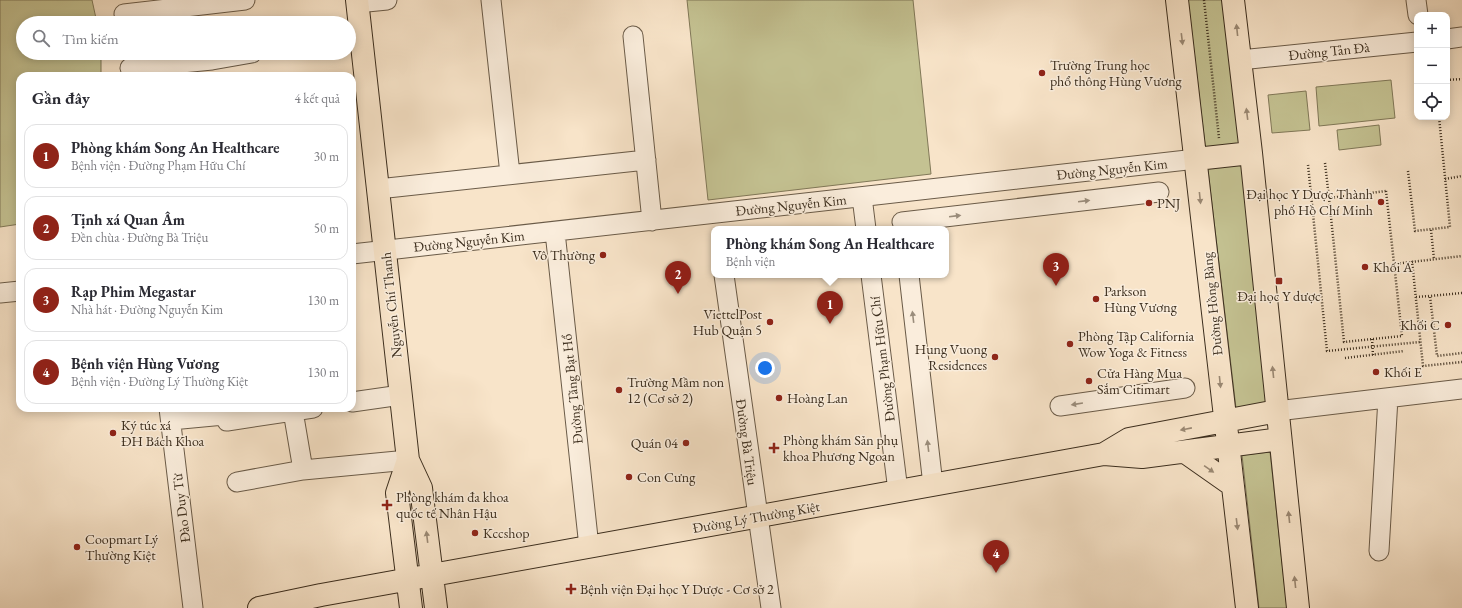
<!DOCTYPE html>
<html lang="vi">
<head>
<meta charset="utf-8">
<style>
  :root { --surface:#fff; --page:#f7f7f7; --text:#2b2b33; --muted:#7c7c81; --line:#e1e1e2; --accent:#8f2418 }
  body { margin:0; font-family:"EB Garamond",serif; background:var(--page); color:var(--text) }
  .controls { position:absolute; right:12px; top:12px; display:grid; overflow:hidden; border-radius:8px; box-shadow:0 2px 10px #0003 }
  .controls button { width:36px; height:36px; display:grid; place-items:center; padding:0; border:0; border-bottom:1px solid var(--line); background:var(--surface); color:var(--text); font:20px sans-serif }
  .you { position:absolute; left:765px; top:368px; width:14px; height:14px; margin:-10px; border:3px solid #fff; border-radius:50%; background:#1a73e8; box-shadow:0 0 0 6px #1a73e833 }
  .badge { display:grid; place-items:center; width:26px; height:26px; border-radius:50%; background:var(--accent); color:#fff; font-size:13px; font-weight:700 }
  .pin { position:absolute; translate:-50% -33px; filter:drop-shadow(0 1px 2px #0008) }
  .pin::after { content:''; position:absolute; top:21px; width:14px; height:12px; background:inherit; clip-path:polygon(0 0,100% 0,50% 100%) }
  .popup { position:absolute; left:711px; top:226px; width:238px; height:52px; box-sizing:border-box; display:grid; place-content:center; border-radius:8px; background:var(--surface); filter:drop-shadow(0 1px 3px #0005); font-size:13px; white-space:nowrap; color:var(--muted) }
  .popup b { font-size:15px; color:var(--text) }
  .popup::after { content:''; position:absolute; left:50%; top:100%; margin-left:-8px; border:8px solid transparent; border-top-color:var(--surface) }
  .list { margin:0; padding:0; list-style:none }
  h2 { display:flex; justify-content:space-between; align-items:center; height:52px; margin:0; padding:0 16px; font-size:17px }
  h2 small { font-size:13px; font-weight:400; color:var(--muted) }
  .list li { display:grid; grid-template-columns:26px 1fr auto; gap:12px; align-items:center; box-sizing:border-box; height:64px; margin:0 8px 8px; padding:0 8px; border:1px solid var(--line); border-radius:12px }
  .list b { display:block; font-size:15px; white-space:nowrap }
  .list p { margin:0; font-size:13px; white-space:nowrap; color:var(--muted) }
  .list em { font-size:13px; font-style:normal; color:var(--muted) }
  .icon { flex:none; width:22px; height:22px; fill:none; stroke:currentColor; stroke-width:2; stroke-linecap:round; stroke-linejoin:round }
  .map { position:relative; flex:none; width:1462px; height:608px; overflow:hidden }
  .search { position:absolute; background:var(--surface); box-shadow:0 2px 10px #0003; left:16px; top:16px; width:340px; height:44px; display:flex; align-items:center; gap:10px; box-sizing:border-box; padding:0 14px; border-radius:22px; color:var(--muted); font-size:15px }
  .panel { position:absolute; background:var(--surface); box-shadow:0 2px 10px #0003; left:16px; top:72px; width:340px; height:340px; border-radius:12px }
  .map>svg:first-child { display:block }
  .green { fill:#c4c292; stroke:#807858 }
  .lines { fill:none; stroke-linecap:round; stroke-linejoin:round }
  .minor-casing { stroke:#6a5b48; stroke-width:21 }
  .major-casing { stroke:#3b2d1d; stroke-width:24 }
  .path { stroke:#3b2d1d; stroke-width:2.5; stroke-dasharray:1 2; stroke-linecap:butt }
  .minor { stroke:#faeddc; stroke-width:19 }
  .major { stroke:#f8e4c9; stroke-width:22 }
  .oneway { fill:#9a8873 }
  .oneway2 { fill:#9a8d7c }
  .poi-dot { fill:#8f2418; stroke:#faeddc; stroke-width:1.5 }
  .labels { text-anchor:middle; dominant-baseline:central; stroke-width:3; stroke-linejoin:round; paint-order:stroke }
  .street-label { font-size:14px; fill:#3b2d1d; stroke:#faeddc }
  .poi-label { font-size:14px; fill:#3b2d1d; stroke:#faeddc; text-anchor:start }
</style>
</head>
<body>
<div class="map">
<svg width="1462" height="608" viewBox="0 0 1462 608">
  <rect width="100%" height="100%" fill="#f8e4c9"/>
  <filter id="stains"><feTurbulence type="fractalNoise" baseFrequency=".005" numOctaves="4"/><feColorMatrix values="0 0 0 0 .2 0 0 0 0 .09 0 0 0 0 .02 0 0 0 .5 -.17"/></filter>
  <radialGradient id="worn" r=".72"><stop offset=".6" stop-color="#630" stop-opacity="0"/><stop offset="1" stop-color="#630" stop-opacity=".3"/></radialGradient>
  <!-- green -->
  <path class="green" d="M0,0H92L97,23H23V53H101V76H20V224L0,227Z
    M687,0H913L931,174L708,200Z
    M1188,0H1223L1270,404L1236,408Z
    M1391,80L1395,118L1319,126L1316,87Z
    M1306,91L1310,130L1272,133L1268,95Z
    M1379,125L1381,145L1339,150L1337,130Z
    M1270,452L1287,608H1259L1242,455Z"/>
  <g class="lines">
    <!-- minor casing -->
    <g class="minor-casing">
      <path id="minor" d="M491,0L510,174
        M1416,0L1418,15
        M357,3L387,0
        M124,14L245,0
        M633,36L652,221
        M1447,39L1462,37
        M1240,60L1417,42
        M130,68L212,60L252,53
        M378,189L646,160
        M862,197L866,229
        M902,222L1159,192
        M555,232L589,547
        M352,254L1196,159
        M724,275L771,608
        M871,275L898,491
        M909,275L933,485
        M0,293L20,291
        M352,402L401,395
        M1060,406L1185,388
        M169,408L193,608
        M293,411L303,470
        M1277,411L1462,389
        M171,420L224,415L227,421L313,408
        M237,482L303,470L408,460
        M1379,551L1388,398"/>
    </g>
    <!-- major casing -->
    <g class="major-casing">
      <path id="major" d="M357,0L408,460L397,493L411,608
        M1177,0L1247,608
        M1233,0L1251,153L1298,608
        M1196,159L1251,153
        M1185,452L1232,485
        M1104,454L1129,439L1277,411
        M408,460L421,488L436,608
        M259,608L321,595L1104,454L1142,457L1280,439"/>
    </g>
    <!-- path -->
    <path class="path" d="M1204,0L1219,138
      M1447,80L1462,79
      M1325,163L1329,198
      M1308,165L1327,351L1420,342
      M1408,171L1415,231L1450,227L1439,117
      M1445,179L1462,176
      M1386,191L1402,336L1344,342L1329,198Z
      M1431,230L1434,259
      M1412,261L1423,366L1462,362
      M1394,264L1462,256
      M1462,293L1430,296L1437,356L1462,353
      M1416,297L1430,296
      M1372,339L1373,355
      M1345,358L1404,351"/>
    <!-- minor -->
    <use href="#minor" class="minor"/>
    <!-- major -->
    <use href="#major" class="major"/>
  </g>
  <!-- one-way arrows -->
  <defs><path id="oneway-solid" d="M-6-.8H1V-3.2L6.5 0L1 3.2V.8H-6Z"/></defs>
  <g class="oneway">
    <use href="#oneway-solid" transform="translate(1237 30) rotate(-96)"/>
    <use href="#oneway-solid" transform="translate(1182 39) rotate(83)"/>
    <use href="#oneway-solid" transform="translate(1247 114) rotate(-97)"/>
    <use href="#oneway-solid" transform="translate(1200 198) rotate(84)"/>
    <use href="#oneway-solid" transform="translate(1273 372) rotate(-96)"/>
    <use href="#oneway-solid" transform="translate(1220 382) rotate(84)"/>
    <use href="#oneway-solid" transform="translate(1186 429) rotate(169)"/>
    <use href="#oneway-solid" transform="translate(1209 469) rotate(35)"/>
    <use href="#oneway-solid" transform="translate(1289 517) rotate(-96)"/>
    <use href="#oneway-solid" transform="translate(1237 524) rotate(83)"/>
    <use href="#oneway-solid" transform="translate(427 537) rotate(-97)"/>
    <use href="#oneway-solid" transform="translate(1295 582) rotate(-96)"/>
  </g>
  <g class="oneway2">
    <use href="#oneway-solid" transform="translate(1084 201) rotate(-7)"/>
    <use href="#oneway-solid" transform="translate(955 216) rotate(-7)"/>
    <use href="#oneway-solid" transform="translate(913 317) rotate(-97)"/>
    <use href="#oneway-solid" transform="translate(1077 404) rotate(171)"/>
    <use href="#oneway-solid" transform="translate(928 446) rotate(-97)"/>
  </g>
  <!-- markers -->
  <g class="poi-dot">
    <circle cx="1042" cy="73" r="4"/>
    <circle cx="1381" cy="202" r="4"/>
    <circle cx="1149" cy="203" r="4"/>
    <circle cx="603" cy="255" r="4"/>
    <circle cx="1365" cy="267" r="4"/>
    <rect x="1275" y="277" width="8" height="8" rx="2"/>
    <circle cx="1096" cy="299" r="4"/>
    <circle cx="770" cy="322" r="4"/>
    <circle cx="1448" cy="325" r="4"/>
    <circle cx="1070" cy="344" r="4"/>
    <circle cx="995" cy="357" r="4"/>
    <circle cx="1376" cy="372" r="4"/>
    <circle cx="1089" cy="381" r="4"/>
    <circle cx="619" cy="390" r="4"/>
    <circle cx="779" cy="398" r="4"/>
    <circle cx="113" cy="433" r="4"/>
    <circle cx="686" cy="443" r="4"/>
    <path d="M772 442h4v4h4v4h-4v4h-4v-4h-4v-4h4z"/>
    <circle cx="629" cy="477" r="4"/>
    <path d="M385 499h4v4h4v4h-4v4h-4v-4h-4v-4h4z"/>
    <circle cx="475" cy="533" r="4"/>
    <circle cx="77" cy="547" r="4"/>
    <path d="M569 583h4v4h4v4h-4v4h-4v-4h-4v-4h4z"/>
  </g>
  <g class="labels">
    <!-- street labels -->
    <g class="street-label">
      <text transform="translate(1329 51) rotate(-6)">Đường Tản Đà</text>
      <text transform="translate(1112 169) rotate(-6)">Đường Nguyễn Kim</text>
      <text transform="translate(791 205) rotate(-6)">Đường Nguyễn Kim</text>
      <text transform="translate(469 241) rotate(-6)">Đường Nguyễn Kim</text>
      <text transform="translate(1212 304) rotate(-96)">Đường Hồng Bàng</text>
      <text transform="translate(391 305) rotate(-96)">Nguyễn Chí Thanh</text>
      <text transform="translate(882 359) rotate(-97)">Đường Phạm Hữu Chí</text>
      <text transform="translate(572 389) rotate(-96)">Đường Tăng Bạt Hổ</text>
      <text transform="translate(747 442) rotate(82)">Đường Bà Triệu</text>
      <text transform="translate(181 508) rotate(-97)">Đào Duy Từ</text>
      <text transform="translate(756 517) rotate(-10)">Đường Lý Thường Kiệt</text>
    </g>
    <!-- poi labels -->
    <g class="poi-label">
      <text x="1050" y="65">Trường Trung học<tspan x="1050" dy="16">phổ thông Hùng Vương</tspan></text>
      <text x="1373" y="194" text-anchor="end">Đại học Y Dược Thành<tspan x="1373" dy="16">phố Hồ Chí Minh</tspan></text>
      <text x="1157" y="203">PNJ</text>
      <text x="595" y="255" text-anchor="end">Vô Thường</text>
      <text x="1373" y="267">Khối A</text>
      <text x="1104" y="291">Parkson<tspan x="1104" dy="16">Hùng Vương</tspan></text>
      <text x="1279" y="296" text-anchor="middle">Đại học Y dược</text>
      <text x="762" y="314" text-anchor="end">ViettelPost<tspan x="762" dy="16">Hub Quận 5</tspan></text>
      <text x="1440" y="325" text-anchor="end">Khối C</text>
      <text x="1078" y="336">Phòng Tập California<tspan x="1078" dy="16">Wow Yoga &amp; Fitness</tspan></text>
      <text x="987" y="349" text-anchor="end">Hung Vuong<tspan x="987" dy="16">Residences</tspan></text>
      <text x="1384" y="372">Khối E</text>
      <text x="1097" y="373">Cửa Hàng Mua<tspan x="1097" dy="16">Sắm Citimart</tspan></text>
      <text x="627" y="382">Trường Mầm non<tspan x="627" dy="16">12 (Cơ sở 2)</tspan></text>
      <text x="787" y="398">Hoàng Lan</text>
      <text x="121" y="425">Ký túc xá<tspan x="121" dy="16">ĐH Bách Khoa</tspan></text>
      <text x="783" y="440">Phòng khám Sản phụ<tspan x="783" dy="16">khoa Phương Ngoan</tspan></text>
      <text x="678" y="443" text-anchor="end">Quán 04</text>
      <text x="637" y="477">Con Cưng</text>
      <text x="396" y="497">Phòng khám đa khoa<tspan x="396" dy="16">quốc tế Nhân Hậu</tspan></text>
      <text x="483" y="533">Kccshop</text>
      <text x="85" y="539">Coopmart Lý<tspan x="85" dy="16">Thường Kiệt</tspan></text>
      <text x="580" y="589">Bệnh viện Đại học Y Dược - Cơ sở 2</text>
    </g>
  </g>
  <rect width="100%" height="100%" filter="url(#stains)"/>
  <rect width="100%" height="100%" fill="url(#worn)"/>
</svg>
<div class="controls">
<button>+</button>
<button>−</button>
<button><svg class="icon" aria-label="locate" viewBox="0 0 24 24"><circle cx="12" cy="12" r="6"/><path d="M12 2v4M12 18v4M2 12h4M18 12h4"/></svg></button>
</div>
<div class="you"></div>
<div class="pin badge" style="left:830px;top:324px">1</div>
<div class="popup"><b>Phòng khám Song An Healthcare</b>Bệnh viện</div>
<div class="pin badge" style="left:678px;top:294px">2</div>
<div class="pin badge" style="left:1056px;top:286px">3</div>
<div class="pin badge" style="left:996px;top:573px">4</div>
<div class="search"><svg class="icon" aria-label="search" viewBox="0 0 24 24"><circle cx="10" cy="10" r="6"/><path d="M15 15l6 6"/></svg>Tìm kiếm</div>
<section class="panel">
<h2>Gần đây<small>4 kết quả</small></h2>
<ul class="list">
<li><span class="badge">1</span><div><b>Phòng khám Song An Healthcare</b><p>Bệnh viện · Đường Phạm Hữu Chí</p></div><em>30 m</em></li>
<li><span class="badge">2</span><div><b>Tịnh xá Quan Âm</b><p>Đền chùa · Đường Bà Triệu</p></div><em>50 m</em></li>
<li><span class="badge">3</span><div><b>Rạp Phim Megastar</b><p>Nhà hát · Đường Nguyễn Kim</p></div><em>130 m</em></li>
<li><span class="badge">4</span><div><b>Bệnh viện Hùng Vương</b><p>Bệnh viện · Đường Lý Thường Kiệt</p></div><em>130 m</em></li>
</ul>
</section>
</div>
</body>
</html>
